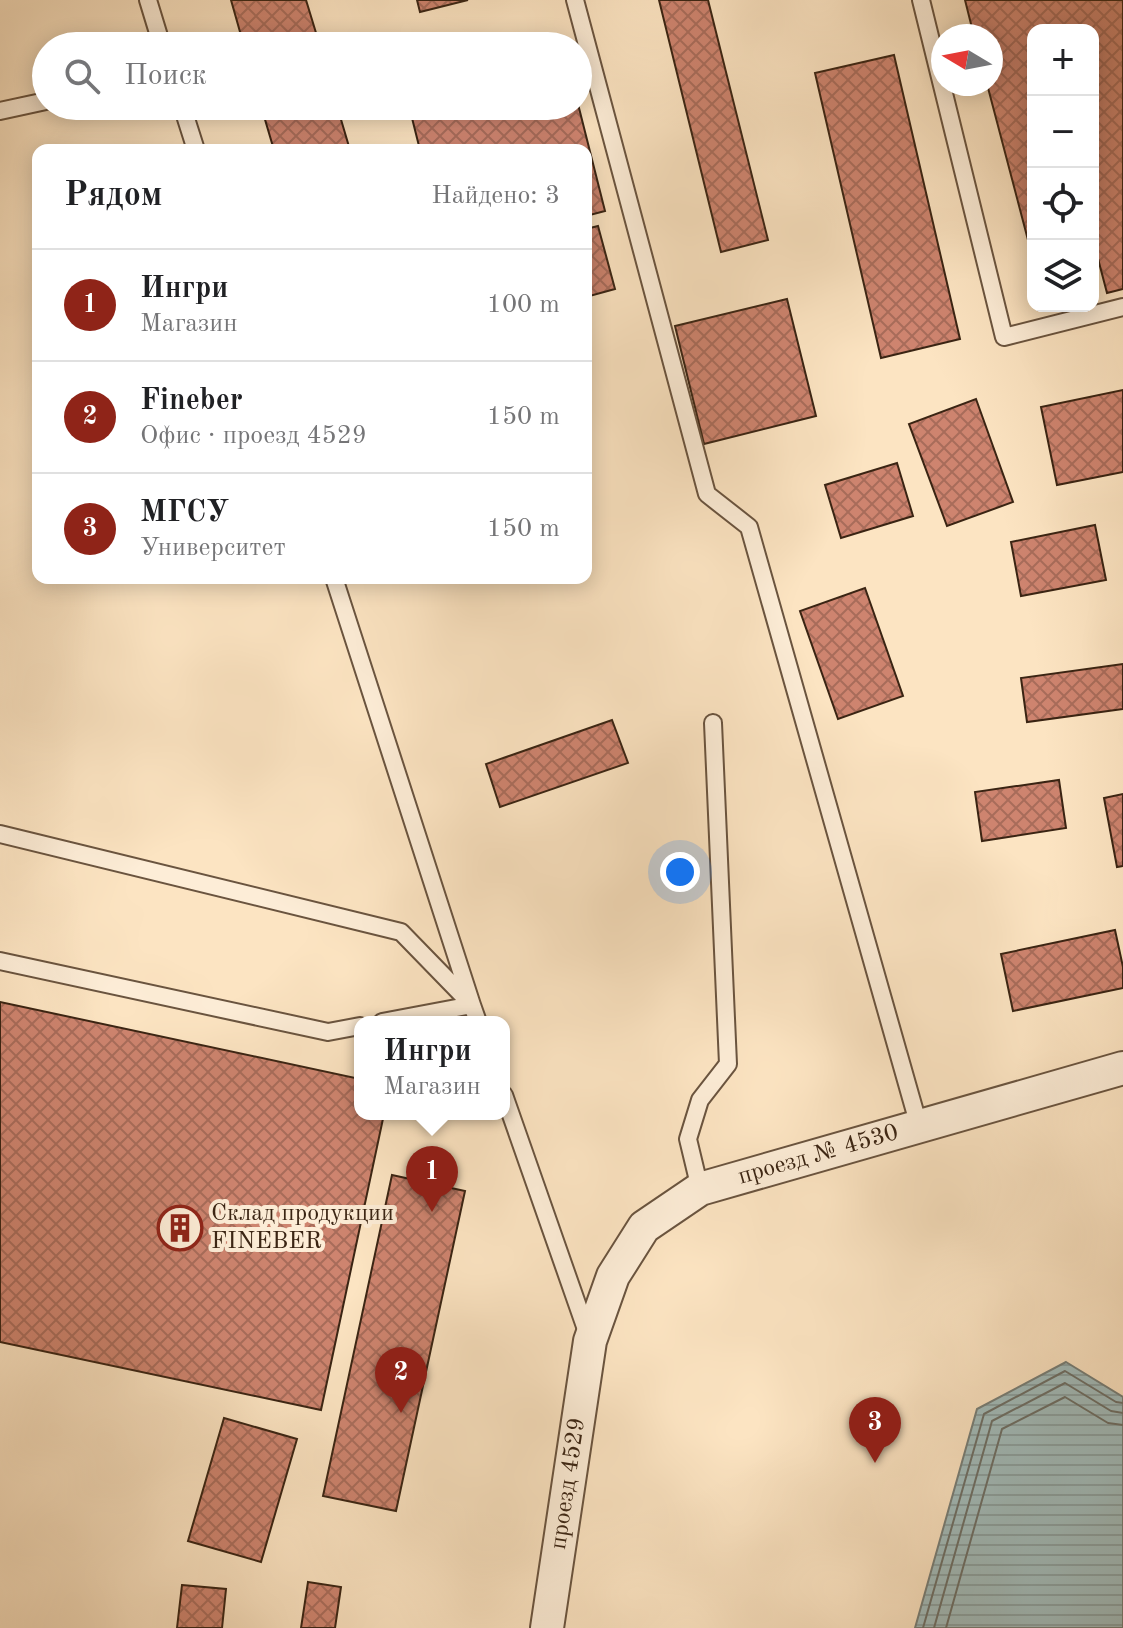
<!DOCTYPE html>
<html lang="ru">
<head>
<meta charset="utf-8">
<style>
  :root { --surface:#fff; --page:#f6f6f6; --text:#202124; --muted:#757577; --line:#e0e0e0; --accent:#8f2418 }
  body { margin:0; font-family:"Old Standard TT",serif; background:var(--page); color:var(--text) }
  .controls { position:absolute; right:24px; top:24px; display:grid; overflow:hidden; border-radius:16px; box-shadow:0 4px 20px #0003 }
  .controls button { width:72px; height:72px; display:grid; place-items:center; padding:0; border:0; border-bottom:2px solid var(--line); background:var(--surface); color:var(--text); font:40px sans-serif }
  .compass { position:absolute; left:931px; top:24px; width:72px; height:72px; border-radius:50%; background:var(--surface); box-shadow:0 4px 20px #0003; rotate:280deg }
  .you { position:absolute; left:680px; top:872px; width:28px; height:28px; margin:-20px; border:6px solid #fff; border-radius:50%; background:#1a73e8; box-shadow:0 0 0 12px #1a73e833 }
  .badge { display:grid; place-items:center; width:52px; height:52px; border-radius:50%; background:var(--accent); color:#fff; font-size:26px; font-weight:700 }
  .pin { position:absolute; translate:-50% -66px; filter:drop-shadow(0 2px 4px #0008) }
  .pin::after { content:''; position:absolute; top:42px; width:28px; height:24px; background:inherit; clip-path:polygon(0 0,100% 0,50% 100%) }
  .popup { position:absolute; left:354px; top:1016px; width:156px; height:104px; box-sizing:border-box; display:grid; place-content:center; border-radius:16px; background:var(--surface); filter:drop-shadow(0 2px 6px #0005); font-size:26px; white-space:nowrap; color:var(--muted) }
  .popup b { font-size:30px; color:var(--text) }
  .popup::after { content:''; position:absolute; left:50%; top:100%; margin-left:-16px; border:16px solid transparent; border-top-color:var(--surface) }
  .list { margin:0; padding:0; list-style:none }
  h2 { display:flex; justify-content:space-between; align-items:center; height:104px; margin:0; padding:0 32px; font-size:34px }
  h2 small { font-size:26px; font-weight:400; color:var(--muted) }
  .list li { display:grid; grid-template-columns:52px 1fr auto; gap:24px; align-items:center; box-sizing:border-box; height:112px; padding:0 32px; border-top:2px solid var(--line) }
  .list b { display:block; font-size:30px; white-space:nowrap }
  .list p { margin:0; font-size:26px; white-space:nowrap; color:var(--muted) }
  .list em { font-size:26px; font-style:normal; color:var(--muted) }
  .icon { flex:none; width:44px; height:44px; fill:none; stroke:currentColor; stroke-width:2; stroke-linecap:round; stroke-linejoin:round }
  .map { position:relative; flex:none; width:1123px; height:1628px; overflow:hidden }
  .search { position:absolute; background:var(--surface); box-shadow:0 4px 20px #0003; left:32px; top:32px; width:560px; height:88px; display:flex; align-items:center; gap:20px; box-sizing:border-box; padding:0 28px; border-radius:44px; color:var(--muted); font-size:30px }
  .panel { position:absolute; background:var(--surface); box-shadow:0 4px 20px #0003; left:32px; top:144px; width:560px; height:440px; border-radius:16px }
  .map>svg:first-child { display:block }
  .water { fill:url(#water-rules); stroke:#787f78; stroke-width:2 }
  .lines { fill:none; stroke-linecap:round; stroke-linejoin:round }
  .shore { stroke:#6e7067; stroke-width:2 }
  .building { fill:url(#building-cross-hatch); stroke:#3a2413; stroke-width:2 }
  .lane-casing { stroke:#6a543f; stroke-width:20 }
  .street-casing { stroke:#6a543f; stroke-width:36 }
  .lane { stroke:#fdedd7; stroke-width:16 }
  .street { stroke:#fdedd7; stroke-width:32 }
  .labels { text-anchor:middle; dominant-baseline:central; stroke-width:8; stroke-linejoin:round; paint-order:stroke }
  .street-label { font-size:24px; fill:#3a2413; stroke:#fdedd7 }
  .poi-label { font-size:24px; fill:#3a2413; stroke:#fdedd7; text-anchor:start }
</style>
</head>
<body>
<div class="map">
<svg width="1123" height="1628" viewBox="0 0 1123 1628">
  <defs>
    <pattern id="water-rules" width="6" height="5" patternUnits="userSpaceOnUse" patternTransform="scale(2)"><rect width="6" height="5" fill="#a2bcbb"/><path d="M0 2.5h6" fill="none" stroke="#8ca1a0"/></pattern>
    <pattern id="building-cross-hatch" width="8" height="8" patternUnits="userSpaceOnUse" patternTransform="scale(2)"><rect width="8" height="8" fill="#ce846f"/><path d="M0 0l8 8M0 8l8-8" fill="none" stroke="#a86c5a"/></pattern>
  </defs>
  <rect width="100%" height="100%" fill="#fce4c2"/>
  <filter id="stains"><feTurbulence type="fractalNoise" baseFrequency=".0025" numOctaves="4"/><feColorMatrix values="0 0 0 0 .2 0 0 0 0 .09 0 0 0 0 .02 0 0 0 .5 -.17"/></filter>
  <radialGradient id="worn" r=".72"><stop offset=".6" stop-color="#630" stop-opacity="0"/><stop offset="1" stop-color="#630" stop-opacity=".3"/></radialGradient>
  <!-- water -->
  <path class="water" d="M1066,1362L1123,1397V1628H915L977,1409Z"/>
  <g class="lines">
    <!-- shore -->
    <path class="shore" d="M923,1628L984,1414L1065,1371L1116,1402L1123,1403
      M934,1628L992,1421L1065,1383L1111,1411L1123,1413
      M946,1628L1002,1429L1065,1397L1108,1423L1123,1425"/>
  </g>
  <!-- building -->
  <path class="building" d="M231,0H306L320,46H244Z
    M417,0H468L420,12Z
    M659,0H708L768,240L721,252Z
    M965,0H1123V289L1107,293L1096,251L1093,252V30H1033V259L987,84H991V36H974Z
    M894,55L960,339L881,358L815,73Z
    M578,104L605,211L586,216V150H420L409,106H578Z
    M261,106H337L350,150H274Z
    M598,226L615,289L586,297V229Z
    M787,299L816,416L704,444L675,326Z
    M1123,390V472L1057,485L1041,407Z
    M976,399L1013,502L947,526L909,424Z
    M897,463L913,516L841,538L825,485Z
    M1095,525L1106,580L1021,596L1011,542Z
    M865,588L903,696L838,719L800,611Z
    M1123,664V709L1027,722L1021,678Z
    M612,720L628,763L500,807L486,764Z
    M1059,780L1066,828L982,841L975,792Z
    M1123,794V866L1117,867L1104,798Z
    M1115,930L1123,967V988L1013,1011L1001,954Z
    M0,1002L360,1079V1114H384L321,1410L0,1342Z
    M392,1175L465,1191L396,1511L323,1496Z
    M224,1418L297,1439L261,1562L188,1541Z
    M308,1582L341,1587L335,1628H301Z
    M182,1585L226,1589L222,1628H177Z"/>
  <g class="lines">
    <!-- lane casing -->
    <g class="lane-casing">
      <path id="lane" d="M148,0L162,46
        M575,0L707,494L749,527L919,1126
        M921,0L1004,337L1123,307
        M182,106L196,150
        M0,111L46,101
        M334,578L472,1005L382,1022
        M0,834L401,932L472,1005L478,1022
        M0,961L328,1032L360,1026
        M504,1095L588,1335
        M700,1189L688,1139L700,1100L728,1064L713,723"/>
    </g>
    <!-- street casing -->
    <g class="street-casing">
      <g id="street">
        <path id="s1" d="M547,1628L590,1341L613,1276L644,1227L700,1189L1123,1068"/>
      </g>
    </g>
    <!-- lane -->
    <use href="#lane" class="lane"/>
    <!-- street -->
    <use href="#street" class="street"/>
  </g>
  <!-- icons -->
  <defs>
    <g id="building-ring" transform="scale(2.3)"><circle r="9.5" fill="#fdedd7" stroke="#8f2418" stroke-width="1.5"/><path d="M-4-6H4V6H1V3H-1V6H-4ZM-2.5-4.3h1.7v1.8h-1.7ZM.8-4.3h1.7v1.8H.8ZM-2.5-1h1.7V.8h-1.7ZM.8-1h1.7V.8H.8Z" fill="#8f2418"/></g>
  </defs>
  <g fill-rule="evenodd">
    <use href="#building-ring" x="180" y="1228"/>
  </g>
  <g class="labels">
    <!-- street labels -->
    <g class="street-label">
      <text stroke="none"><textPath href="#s1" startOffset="608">проезд № 4530</textPath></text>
      <text stroke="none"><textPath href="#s1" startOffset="146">проезд 4529</textPath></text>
    </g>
    <!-- poi labels -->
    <g class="poi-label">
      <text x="211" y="1214">Склад продукции<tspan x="211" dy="28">FINEBER</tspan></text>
    </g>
  </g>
  <rect width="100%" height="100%" filter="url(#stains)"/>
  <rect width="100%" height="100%" fill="url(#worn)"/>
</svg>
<div class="controls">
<button>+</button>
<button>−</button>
<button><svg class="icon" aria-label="locate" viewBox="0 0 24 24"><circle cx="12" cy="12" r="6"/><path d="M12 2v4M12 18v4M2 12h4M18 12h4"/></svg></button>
<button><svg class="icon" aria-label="layers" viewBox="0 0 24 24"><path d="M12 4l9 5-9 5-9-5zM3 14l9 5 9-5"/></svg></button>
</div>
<svg class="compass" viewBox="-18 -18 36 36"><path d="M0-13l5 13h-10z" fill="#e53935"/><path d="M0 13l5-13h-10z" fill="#757577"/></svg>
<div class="you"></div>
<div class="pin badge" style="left:432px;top:1212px">1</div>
<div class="popup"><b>Ингри</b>Магазин</div>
<div class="pin badge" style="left:401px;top:1413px">2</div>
<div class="pin badge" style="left:875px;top:1463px">3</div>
<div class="search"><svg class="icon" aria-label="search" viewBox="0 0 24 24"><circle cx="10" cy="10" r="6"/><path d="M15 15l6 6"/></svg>Поиск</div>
<section class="panel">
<h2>Рядом<small>Найдено: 3</small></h2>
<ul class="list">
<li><span class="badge">1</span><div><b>Ингри</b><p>Магазин</p></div><em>100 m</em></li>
<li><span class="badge">2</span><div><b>Fineber</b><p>Офис · проезд 4529</p></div><em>150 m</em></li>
<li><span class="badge">3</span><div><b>МГСУ</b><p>Университет</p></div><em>150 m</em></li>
</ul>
</section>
</div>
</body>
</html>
